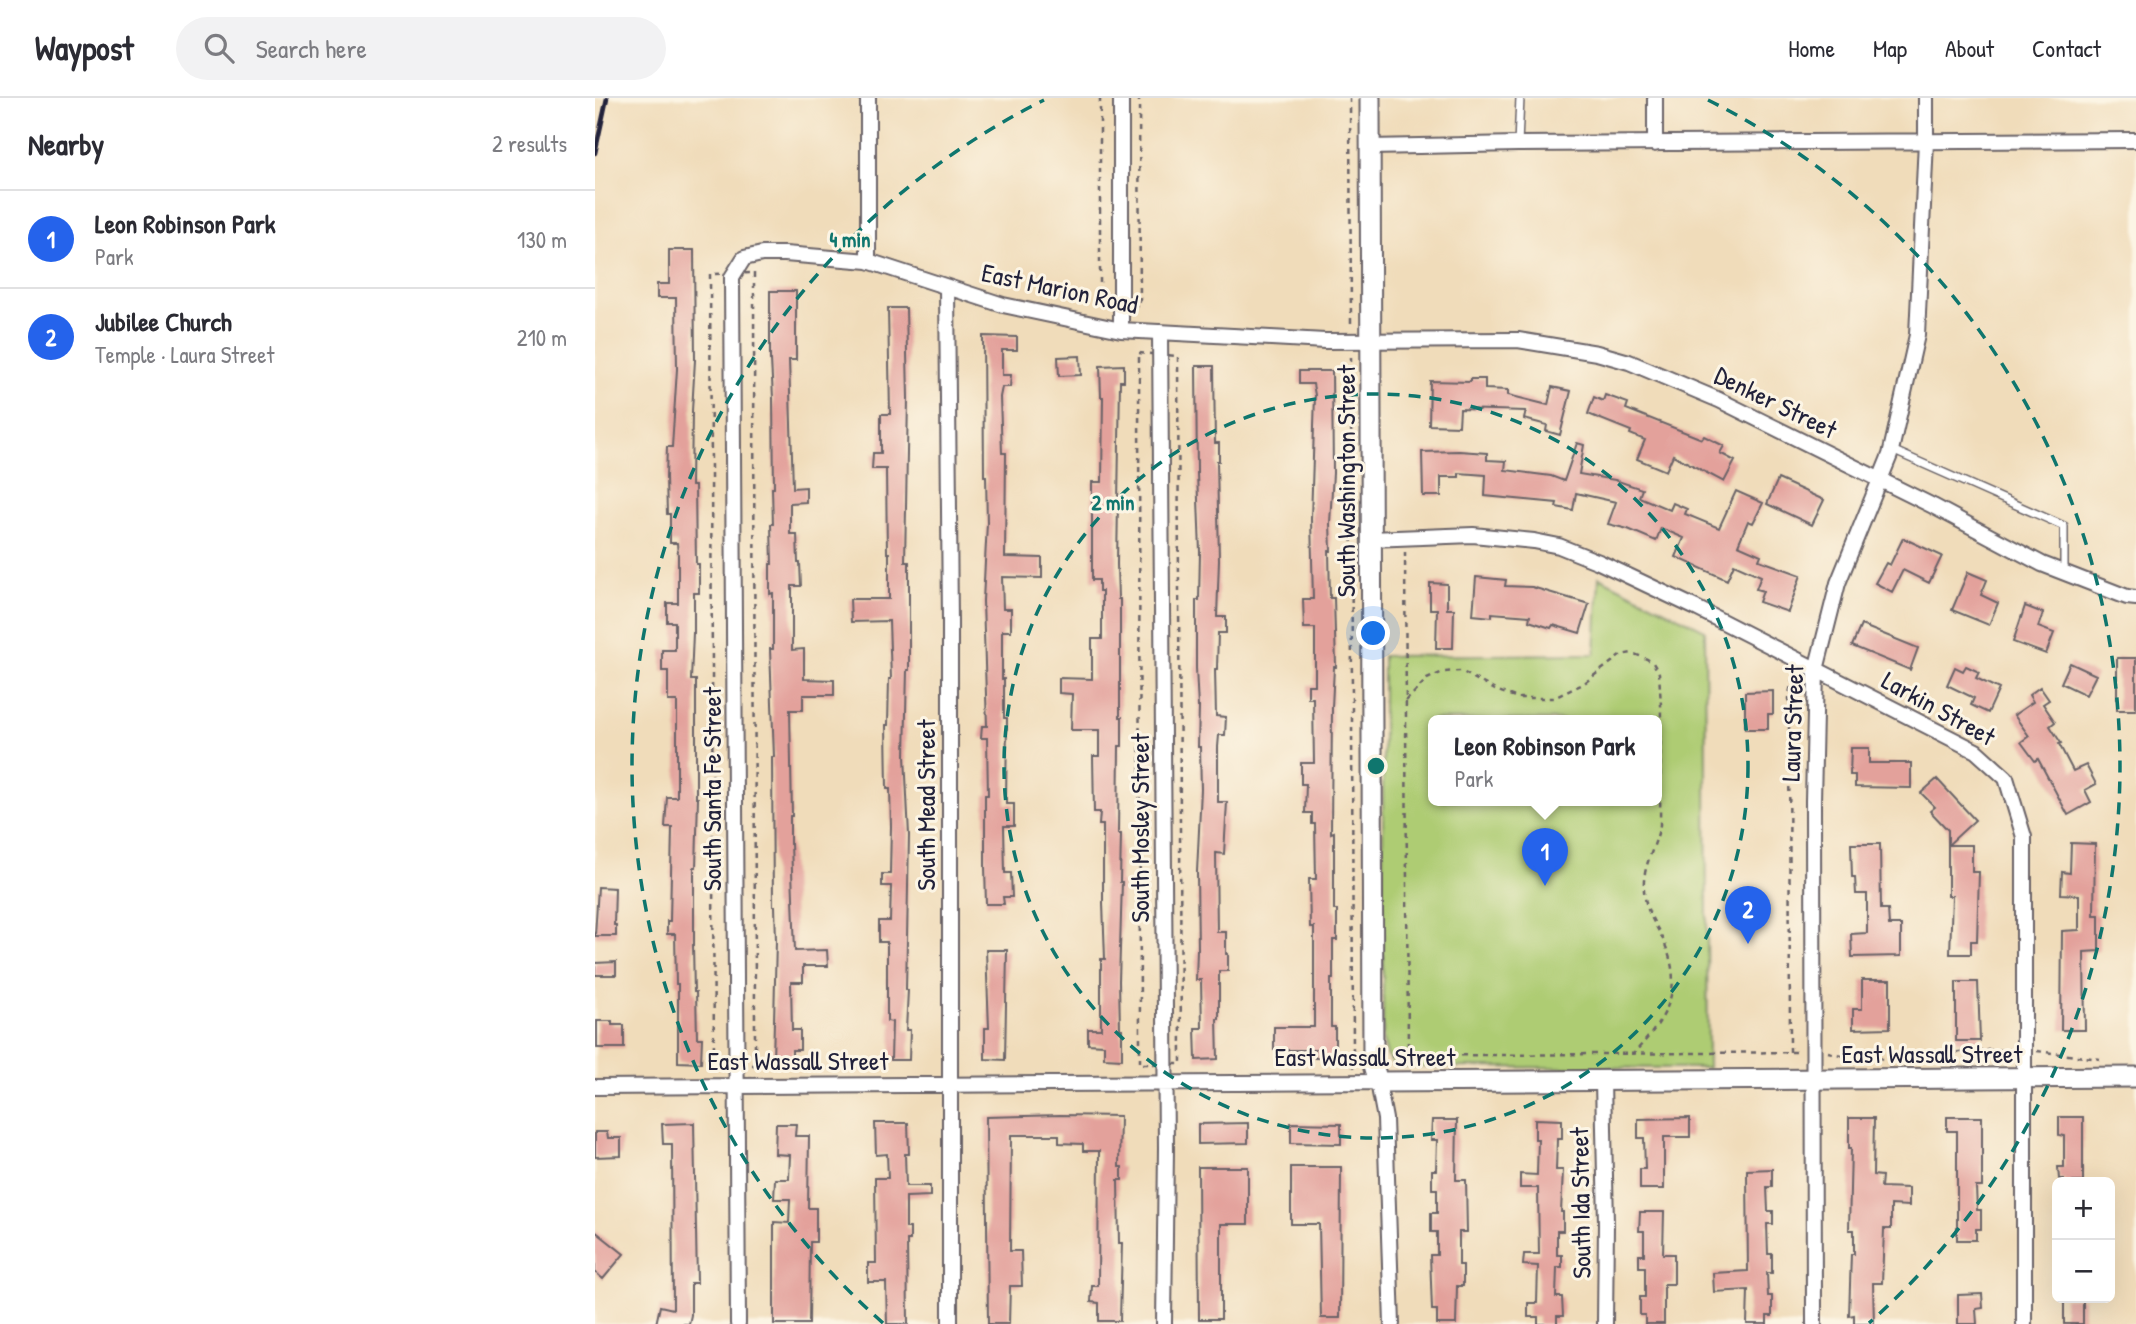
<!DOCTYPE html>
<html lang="en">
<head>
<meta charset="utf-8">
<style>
  :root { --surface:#fff; --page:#f2f2f3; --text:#2b2b33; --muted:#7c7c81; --line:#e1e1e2; --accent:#2563eb }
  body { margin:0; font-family:"Patrick Hand",sans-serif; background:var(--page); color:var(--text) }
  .controls { position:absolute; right:21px; bottom:21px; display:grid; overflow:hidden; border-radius:10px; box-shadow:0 7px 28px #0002 }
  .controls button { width:63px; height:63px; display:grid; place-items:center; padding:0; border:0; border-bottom:2px solid var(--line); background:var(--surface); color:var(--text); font:35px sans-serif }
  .you { position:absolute; left:779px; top:536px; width:24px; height:24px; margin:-18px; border:5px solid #fff; border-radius:50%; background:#1a73e8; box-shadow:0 0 0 10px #1a73e833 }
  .badge { display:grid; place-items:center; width:46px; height:46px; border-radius:50%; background:var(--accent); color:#fff; font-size:23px; font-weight:700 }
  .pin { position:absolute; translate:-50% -58px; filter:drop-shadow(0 2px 4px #0008) }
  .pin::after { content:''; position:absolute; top:37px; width:24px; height:21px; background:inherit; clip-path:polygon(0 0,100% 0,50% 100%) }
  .popup { position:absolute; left:833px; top:617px; width:234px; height:91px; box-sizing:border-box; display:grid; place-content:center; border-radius:10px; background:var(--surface); filter:drop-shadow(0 2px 5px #0005); font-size:23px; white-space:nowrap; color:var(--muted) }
  .popup b { font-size:26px; color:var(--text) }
  .popup::after { content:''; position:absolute; left:50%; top:100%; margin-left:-14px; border:14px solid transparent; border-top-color:var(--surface) }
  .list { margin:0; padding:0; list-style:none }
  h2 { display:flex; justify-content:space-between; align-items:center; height:91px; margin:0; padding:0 28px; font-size:30px }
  h2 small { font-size:23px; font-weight:400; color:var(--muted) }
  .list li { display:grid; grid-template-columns:46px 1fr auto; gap:21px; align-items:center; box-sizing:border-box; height:98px; padding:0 28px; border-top:2px solid var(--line) }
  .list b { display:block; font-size:26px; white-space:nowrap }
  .list p { margin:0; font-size:23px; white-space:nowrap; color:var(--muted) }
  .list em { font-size:23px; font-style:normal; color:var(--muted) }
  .icon { flex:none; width:38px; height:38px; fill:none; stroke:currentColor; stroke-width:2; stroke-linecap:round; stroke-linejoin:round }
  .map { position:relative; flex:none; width:1541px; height:1226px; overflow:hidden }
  header { display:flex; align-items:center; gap:42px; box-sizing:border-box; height:98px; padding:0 35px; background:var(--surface); border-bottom:2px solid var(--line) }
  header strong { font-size:33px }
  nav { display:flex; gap:38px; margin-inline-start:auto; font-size:24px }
  .search { width:490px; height:63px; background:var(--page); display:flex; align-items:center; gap:18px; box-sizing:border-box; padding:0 24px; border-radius:38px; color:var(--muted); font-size:26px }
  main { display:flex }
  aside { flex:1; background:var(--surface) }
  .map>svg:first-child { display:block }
  .green { fill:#aecc73; stroke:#687757; stroke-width:2; fill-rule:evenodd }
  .building { fill:#e3a19b }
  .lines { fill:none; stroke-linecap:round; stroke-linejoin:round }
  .lane-casing { stroke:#6a6367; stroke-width:10 }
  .street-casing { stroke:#6a6367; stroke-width:18 }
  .secondary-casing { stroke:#6a6367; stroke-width:23 }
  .path { stroke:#6a6367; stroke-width:2.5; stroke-dasharray:5 5; stroke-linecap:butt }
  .lane { stroke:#fff; stroke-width:7 }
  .street { stroke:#fff; stroke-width:14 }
  .secondary { stroke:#fff; stroke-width:19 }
  .rail { stroke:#22223b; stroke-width:4.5 }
  .ring { fill:none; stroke:#0f766e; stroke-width:3.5; stroke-dasharray:12 9 }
  .labels { text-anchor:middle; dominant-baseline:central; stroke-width:6; stroke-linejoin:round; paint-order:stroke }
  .street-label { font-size:26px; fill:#22223b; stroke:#fcf5e5 }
  .centre { fill:#0f766e; stroke:#fcf5e5; stroke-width:3.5 }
  .ring-label { font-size:21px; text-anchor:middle; font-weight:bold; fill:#0f766e; stroke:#fcf5e5; stroke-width:6; stroke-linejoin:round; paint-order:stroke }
</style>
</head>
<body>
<header>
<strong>Waypost</strong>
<div class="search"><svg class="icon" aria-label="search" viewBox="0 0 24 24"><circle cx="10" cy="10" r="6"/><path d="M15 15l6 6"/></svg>Search here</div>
<nav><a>Home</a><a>Map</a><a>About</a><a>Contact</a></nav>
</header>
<main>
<aside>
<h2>Nearby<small>2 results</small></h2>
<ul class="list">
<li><span class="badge">1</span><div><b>Leon Robinson Park</b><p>Park</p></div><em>130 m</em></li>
<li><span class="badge">2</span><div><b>Jubilee Church</b><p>Temple · Laura Street</p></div><em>210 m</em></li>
</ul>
</aside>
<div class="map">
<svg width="1541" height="1226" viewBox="0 0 1541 1226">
  <rect width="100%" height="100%" fill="#fcf5e5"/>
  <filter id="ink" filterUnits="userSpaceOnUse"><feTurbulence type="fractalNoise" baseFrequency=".0143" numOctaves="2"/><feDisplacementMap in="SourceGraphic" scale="14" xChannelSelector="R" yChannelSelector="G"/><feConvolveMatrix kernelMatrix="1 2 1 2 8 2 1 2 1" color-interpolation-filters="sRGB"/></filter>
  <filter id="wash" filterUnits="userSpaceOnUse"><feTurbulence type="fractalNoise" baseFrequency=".00686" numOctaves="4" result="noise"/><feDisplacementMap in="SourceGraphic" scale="28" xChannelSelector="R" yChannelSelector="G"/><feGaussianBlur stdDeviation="1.57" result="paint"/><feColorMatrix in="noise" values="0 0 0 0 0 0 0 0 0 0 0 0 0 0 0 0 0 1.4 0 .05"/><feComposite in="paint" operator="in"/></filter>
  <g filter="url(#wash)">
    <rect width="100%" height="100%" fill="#f0dcba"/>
    <!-- green -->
    <path class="green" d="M1004,479L1110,532L1113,970L811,969L798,967L792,957L788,943V558L1000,556ZM838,622H1062V702H838Z"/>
    <g id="blocks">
      <!-- building -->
      <path class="building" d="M74,152H99L100,262L97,313L96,388H100L101,466H104V495H99V535H98L96,582H101V700H103L101,769H99V847H98L99,894H101L102,940H107L106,965L83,964V886H81L80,836H72V823H75L77,729H70L72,699H82V603H73V573H67V552H80V524H72V505H83V457L82,445H75V416H72L71,379L72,349H77L82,271L81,200H62V186H74Z
        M175,193H201V262H194L198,390L211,389V404L195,405V436H202L203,465H205L206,488H197V552L209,551V581L239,582V597H208V612H195L197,718H195V746H196L200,853L232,852L233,868H208V884H196L197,932H205V952H197V963H178L181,843L180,808H178L177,659H179L175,551H178V495L175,496V466H177L176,426H178L177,390H179L178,300L176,262H175Z
        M293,210H311L313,300L310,464H314V572H312L310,658L314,737L311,892H313L311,932H315L314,962H296L297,924L292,923V844H284V823H295L296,788H287V776H295L296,728L295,691H292L291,627H293L294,581H296L294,523L256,524L255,501H294V455H292L291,371H277L278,355H286V316H295Z
        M388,238L422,239V252H407V277H416L415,289H407L405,299L407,355H411L410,459L447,460V480L407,479L408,511H416V533H407V581H409V620H412L411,706H419V728H409L410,775H416L417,799H408L409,806H391L390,768V697H393L392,640H386L387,628H392L388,503L392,425L391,378H389Z
        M485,258L486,277L464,278L463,259Z
        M529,267V283H525L522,466L523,501H525V619H527V648H524L523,736H526L525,784H527L524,883L525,931H527V961L509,960V947L493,946V931H506V861H510L508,805V727H504L505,714H499L498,658H504V632H476L477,596L464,595V580L497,581V541H507V493H504V482H497V384H507L508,299H506L505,268Z
        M601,268H619L620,345H624V363H622L624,462L622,519H631V535H623L622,571H620L621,618L631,619L630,637H624L623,649V704H632L629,756L621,755L622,834H631V856H633V873H624V921H622L623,961L601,962L600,930H607L606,882H601L602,852H603L602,774L606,691L605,649H603L604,609H603L601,570V502H604L605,454L602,375Z
        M704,273H737L738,375L735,425L736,453H734L735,500H739L741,569H739L737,609L736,735L739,734V812H742V842H738V881H736V929H740V960H720V952H679V929H719V829H715L714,781H721L720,726H717V715H710L711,686H706V665H719L718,600H713V587H720V530H709L708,501H718L716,421L720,297L718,286H704Z
        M875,281H890V291L913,292V297L953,307L957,289L976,293L965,337L951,333L952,327L929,321L931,313L865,311L864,328L834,327L835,283L875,284Z
        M1010,297L1033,305L1031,311L1107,341L1109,338L1129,348L1125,355L1140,363L1129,384L1078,357L1071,373L1042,361L1050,342L1035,336L1036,333L993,316L999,299L1008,303Z
        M982,345L989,347L984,376L1020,382L1047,391L1044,399L1075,412L1078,405L1092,411L1090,416L1124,430L1141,393L1168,405L1158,425L1153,423L1143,447L1166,457L1164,462L1206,477L1193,514L1164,504L1168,493L1161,491L1166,478L1139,466L1132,482L1081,459L1089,440L1066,430L1061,443L1033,431L1013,426L1021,404L981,395L978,412L961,409L962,405L890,398L891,377L864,375V379H846V398H828L827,354L864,353L892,355V362L911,363L910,372L956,378L969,383Z
        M1183,381L1229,402L1217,427L1172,406Z
        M1308,440L1347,458L1334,485L1308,472L1297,494L1280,485L1291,465L1295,467Z
        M1373,474L1392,482L1386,497L1403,505L1394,527L1357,512Z
        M881,479L911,482L910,488L937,489L994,506L985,535L958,527L956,530L934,523L935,518L897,515V519L878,517Z
        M835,485L852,486V511H859L858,550H841L842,511H835Z
        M1430,508L1448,515L1443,529L1459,535L1451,556L1418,544Z
        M1266,527L1323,550L1315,572L1257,548Z
        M1522,560H1541V612H1522Z
        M1475,565L1501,577L1491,597L1466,585Z
        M1371,568L1384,574L1381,580L1404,591L1393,615L1376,607L1379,600L1352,587L1360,569L1368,573Z
        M1445,589L1454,602L1448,606L1460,624L1455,628L1466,645L1464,646L1478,673L1491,667L1501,686L1490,692L1496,704L1473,717L1443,661L1440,663L1426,644L1434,638L1419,617L1438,604L1434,597Z
        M1178,593V616H1173V631H1150V594Z
        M1256,650H1274V665H1316V690L1260,689V677H1255Z
        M1342,681L1380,722L1353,747V732L1335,713L1340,709L1326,695Z
        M1476,745L1500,746L1499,817H1504V853L1489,854L1490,932H1466L1467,833L1484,832V797L1466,796L1467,774L1475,775Z
        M1256,746H1285L1286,811H1293L1294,827H1306V858L1257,859L1256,836L1272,835V796H1261L1260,779H1257Z
        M1353,747H1377V774H1384L1382,843H1376V856H1355L1357,798H1353Z
        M3,789L20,790L19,827H21V838H0Z
        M391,852H412L410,962L390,961V930H394Z
        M21,864V877H0V865Z
        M1267,882H1295V930L1258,931V911H1267Z
        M1361,884H1383L1385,943H1361Z
        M2,923H17V927H29V950H2Z
        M465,1017L525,1018L524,1069H527V1082H523L524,1145H527L525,1223H504V1205L496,1204L497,1188H503L504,1053H488V1046L464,1045V1037H416L415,1153H426L427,1188H415L414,1226H393L391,1019Z
        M1352,1019H1387V1089H1381L1382,1112H1386V1131H1381V1142H1362V1033H1352Z
        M1464,1019H1488V1084H1469V1081H1464L1463,1069H1469V1038L1464,1037Z
        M1095,1020V1039H1069V1091H1045V1071H1050L1049,1040H1043V1021Z
        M1254,1020H1279L1278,1077L1287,1078L1286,1089L1314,1090V1108L1296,1107V1131H1289L1287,1185H1278L1279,1226H1259V1217L1254,1218L1256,1156H1259V1132H1254L1256,1050H1254Z
        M940,1021L967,1022V1041H962L961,1072H968L966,1114H968V1133H962V1157H967V1169H962L961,1199H967L968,1218H962V1226H943V1219H933V1205H942L943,1168L928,1167L929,1156H944L943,1090H925V1076L942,1077L943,1041H940Z
        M837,1022H862L861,1082H871L872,1134H864V1167H868V1188H862L861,1226H842V1212H837L835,1157H842V1134H836V1115H842V1091H837V1072H841L842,1042H836Z
        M99,1025L102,1185H96V1217L94,1226H61L65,1208L78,1211L77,1046H68L67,1026Z
        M280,1025H313L314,1056H310L311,1088H335V1098L311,1099V1130H315V1142H312L313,1226H292L291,1184H273V1165H281L280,1080H293L292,1056L281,1057Z
        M653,1025V1045L603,1046V1026Z
        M696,1025L746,1026V1046L696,1045Z
        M181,1026H201L200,1038H214L213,1110H221V1144H215L214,1226H179V1124L194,1125L195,1101H179L180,1081H194L195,1057L180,1056Z
        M0,1034H12L13,1040H26V1058L0,1059Z
        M603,1069H653V1126H626V1221H604Z
        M696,1069H746L745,1220H726L724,1126H696Z
        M1177,1071V1089H1172L1173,1113H1178V1126H1172L1173,1156H1177V1175H1172L1173,1198H1177V1218H1172V1226H1152L1153,1192L1119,1194L1118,1175L1153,1173L1152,1072Z
        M1045,1114H1069L1068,1156H1079V1186H1069V1226H1050V1217H1045V1199H1050V1169H1044V1157H1049V1133H1044Z
        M0,1133L29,1156L8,1181L0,1174Z
        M1387,1196L1388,1210L1381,1211L1382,1226H1363V1197Z
        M1469,1200H1488V1226H1469Z"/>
    </g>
  </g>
  <g filter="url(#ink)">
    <use href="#blocks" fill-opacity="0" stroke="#6a6367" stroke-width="2"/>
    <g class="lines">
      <!-- lane casing -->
      <g class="lane-casing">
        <path id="lane" d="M923,46L925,0
          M1297,352L1469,428V475"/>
      </g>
      <!-- street casing -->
      <g class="street-casing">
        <path id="street" d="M273,0V163
          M526,0V232
          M1060,0V46
          M775,49L923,46L1541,42
          M352,189L355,524V1226
          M565,234L571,1050L569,1226
          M776,441L878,437L939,443L964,448L1004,464L1099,509L1381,653L1411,680L1429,739V1226
          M1008,983L1011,1126L1010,1226
          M0,989L783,984L790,1021L797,1226
          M143,1226L137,179L149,160L167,156H190L273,163L408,207L526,232L730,243L923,242L1002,255L1034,264L1124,302L1338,408L1447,466L1532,499L1541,500
          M1219,1226L1218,703L1221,572L1243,485L1295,357L1322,237L1331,43V0"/>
      </g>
      <!-- secondary casing -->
      <g class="secondary-casing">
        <path id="secondary" d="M775,0L778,967L783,984L1541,979"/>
      </g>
      <!-- path -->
      <path class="path" d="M505,0V207H512
        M755,0L756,228
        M159,175L160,967L119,968L115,176Z
        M539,208H545L544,0
        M544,255L583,258L586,966H545Z
        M756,259L758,970
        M810,454L813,957
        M811,603L832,581L848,574L866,573L900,592L923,600H959L988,586L1026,557L1037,555L1052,561L1058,565L1064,575L1066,607L1065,727C1059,756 1043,772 1051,805C1055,821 1066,834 1071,849C1089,894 1069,923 1039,955
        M1442,953L1505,961
        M1195,954L1194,596L1198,578
        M1233,954L1263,961L1307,960L1384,952H1415
        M796,958L1206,954"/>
      <!-- lane -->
      <use href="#lane" class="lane"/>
      <!-- street -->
      <use href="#street" class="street"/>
      <!-- secondary -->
      <use href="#secondary" class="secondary"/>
      <!-- rail -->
      <path class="rail" d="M0,55L12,0"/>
    </g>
  </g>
  <!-- distance rings -->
  <g class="ring">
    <circle cx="781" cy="668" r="372"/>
    <path d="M288 1225A744 744 0 0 1 449 2M1113 2A744 744 0 0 1 1274 1225"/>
  </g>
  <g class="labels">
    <!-- street labels -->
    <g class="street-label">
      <text transform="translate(465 190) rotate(12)">East Marion Road</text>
      <text transform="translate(1181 304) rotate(26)">Denker Street</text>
      <text transform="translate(750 383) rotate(-90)">South Washington Street</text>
      <text transform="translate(1344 610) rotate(29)">Larkin Street</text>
      <text transform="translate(1197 625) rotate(-88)">Laura Street</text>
      <text transform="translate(116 691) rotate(-90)">South Santa Fe Street</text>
      <text transform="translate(330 707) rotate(-90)">South Mead Street</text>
      <text transform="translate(544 730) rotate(-90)">South Mosley Street</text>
      <text x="1337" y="955">East Wassall Street</text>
      <text x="770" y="958">East Wassall Street</text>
      <text x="203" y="962">East Wassall Street</text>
      <text transform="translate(985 1105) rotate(-91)">South Ida Street</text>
    </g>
  </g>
  <circle cx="781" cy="668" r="10" class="centre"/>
  <g class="ring-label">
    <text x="255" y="149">4 min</text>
    <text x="518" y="412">2 min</text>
  </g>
</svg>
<div class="controls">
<button>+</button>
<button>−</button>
</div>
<div class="you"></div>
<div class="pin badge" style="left:950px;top:788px">1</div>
<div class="popup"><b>Leon Robinson Park</b>Park</div>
<div class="pin badge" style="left:1153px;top:846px">2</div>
</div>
</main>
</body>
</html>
